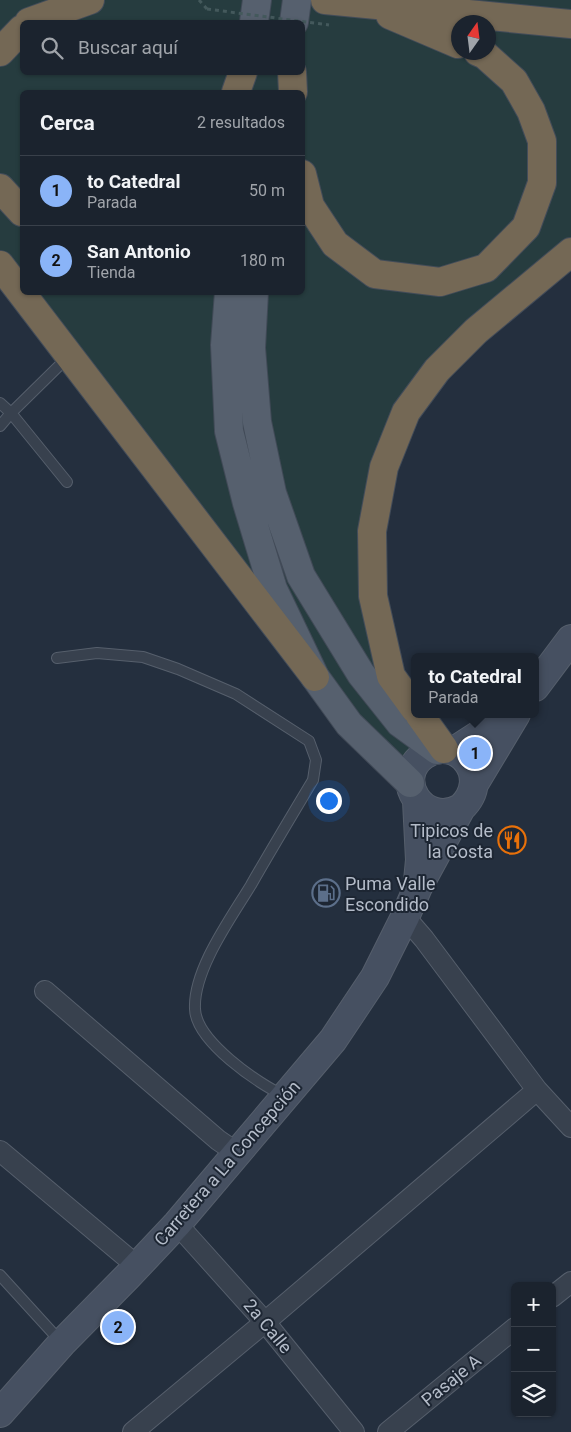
<!DOCTYPE html>
<html lang="es">
<head>
<meta charset="utf-8">
<style>
  :root { --surface:#1b232e; --page:#282f3a; --text:#f1f3f6; --muted:#a0a4aa; --line:#39404a; --accent:#8ab4f8 }
  body { margin:0; font-family:Roboto,sans-serif; background:var(--page); color:var(--text) }
  .controls { position:absolute; right:15px; bottom:15px; display:grid; overflow:hidden; border-radius:8px; box-shadow:0 1px 4px #0004 }
  .controls button { width:45px; height:45px; display:grid; place-items:center; padding:0; border:0; border-bottom:1px solid var(--line); background:var(--surface); color:var(--text); font:25px sans-serif }
  .compass { position:absolute; left:451px; top:15px; width:45px; height:45px; border-radius:50%; background:var(--surface); box-shadow:0 1px 4px #0004; rotate:14deg }
  .you { position:absolute; left:328px; top:800px; width:18px; height:18px; margin:-12px; border:4px solid #fff; border-radius:50%; background:#1a73e8; box-shadow:0 0 0 8px #1a73e833 }
  .badge { display:grid; place-items:center; width:32px; height:32px; border-radius:50%; background:var(--accent); color:#111; font-size:16px; font-weight:700 }
  .pin { position:absolute; translate:-50% -50%; border:2px solid #fff; box-shadow:0 1px 5px #0006 }
  .popup { position:absolute; left:411px; top:653px; width:128px; height:65px; box-sizing:border-box; display:grid; place-content:center; border-radius:8px; background:var(--surface); filter:drop-shadow(0 1px 4px #0005); font-size:16px; white-space:nowrap; color:var(--muted) }
  .popup b { font-size:19px; color:var(--text) }
  .popup::after { content:''; position:absolute; left:50%; top:100%; margin-left:-10px; border:10px solid transparent; border-top-color:var(--surface) }
  .list { margin:0; padding:0; list-style:none }
  h2 { display:flex; justify-content:space-between; align-items:center; height:65px; margin:0; padding:0 20px; font-size:21px }
  h2 small { font-size:16px; font-weight:400; color:var(--muted) }
  .list li { display:grid; grid-template-columns:32px 1fr auto; gap:15px; align-items:center; box-sizing:border-box; height:70px; padding:0 20px; border-top:1px solid var(--line) }
  .list b { display:block; font-size:19px; white-space:nowrap }
  .list p { margin:0; font-size:16px; white-space:nowrap; color:var(--muted) }
  .list em { font-size:16px; font-style:normal; color:var(--muted) }
  .icon { flex:none; width:28px; height:28px; fill:none; stroke:currentColor; stroke-width:2; stroke-linecap:round; stroke-linejoin:round }
  .map { position:relative; flex:none; width:571px; height:1432px; overflow:hidden }
  .search { position:absolute; background:var(--surface); box-shadow:0 1px 4px #0004; left:20px; top:20px; width:285px; height:55px; display:flex; align-items:center; gap:12px; box-sizing:border-box; padding:0 18px; border-radius:8px; color:var(--muted); font-size:19px }
  .panel { position:absolute; background:var(--surface); box-shadow:0 1px 4px #0004; left:20px; top:90px; width:285px; height:205px; border-radius:8px }
  .map>svg:first-child { display:block }
  .green { fill:#263c3f; fill-rule:evenodd }
  .lines { fill:none; stroke-linecap:round; stroke-linejoin:round }
  .lane-casing { stroke:#565f6c; stroke-width:12 }
  .street-casing { stroke:#565f6c; stroke-width:22 }
  .secondary-casing { stroke:#565f6c; stroke-width:30 }
  .primary-casing { stroke:#414a57; stroke-width:30 }
  .highway-casing { stroke:#434c59; stroke-width:30 }
  .path { stroke:#44595c; stroke-width:3; stroke-dasharray:4 4; stroke-linecap:butt }
  .lane { stroke:#38414e; stroke-width:10 }
  .street { stroke:#38414e; stroke-width:20 }
  .secondary { stroke:#465061; stroke-width:28 }
  .primary { stroke:#56606e; stroke-width:28 }
  .highway { stroke:#746855; stroke-width:28 }
  .path-bridge { stroke:#44595c; stroke-width:3; stroke-dasharray:4 4; stroke-linecap:butt }
  .labels { text-anchor:middle; dominant-baseline:central; stroke-width:4; stroke-linejoin:round; paint-order:stroke }
  .poi-label { font-size:18px; fill:#b4bcc9; stroke:#1d2633; text-anchor:end }
  .street-label { font-size:18px; fill:#b4bcc9; stroke:#1d2633 }
</style>
</head>
<body>
<div class="map">
<svg width="571" height="1432" viewBox="0 0 571 1432">
  <rect width="100%" height="100%" fill="#242f3e"/>
  <!-- green -->
  <path class="green" d="M0,0H571V252L406,412L373,596L437,750L410,783L0,265ZM22,22H302V72H22ZM458,22H488V52H458ZM22,92H302V292H22Z"/>
  <g class="lines">
    <!-- lane casing -->
    <g class="lane-casing">
      <path id="lane" d="M0,403L11,413L69,356
        M0,426L11,413L67,482
        M57,658L97,653L143,657L178,669L236,694L309,741L316,760L313,780C292,815 271,850 251,885C231,918 193,970 195,1009C196,1041 258,1084 285,1096
        M0,1275L61,1342"/>
    </g>
    <!-- street casing -->
    <g class="street-casing">
      <path id="street" d="M405,917L424,939L537,1090L571,1127
        M45,991L218,1140L237,1153
        M0,1151L137,1266
        M177,1224L265,1322L354,1432
        M552,1297L571,1282
        M133,1432L265,1322L537,1090
        M388,1432L515,1328"/>
    </g>
    <!-- secondary casing -->
    <g class="secondary-casing">
      <path id="secondary" d="M535,687L571,639
        M454,751L511,714
        M474,784L516,714
        M417,801L420,860L418,881
        M0,1413L62,1343L128,1276L177,1224L333,1040L375,977L405,917L418,887L461,808C494,777 457,733 424,755C391,778 423,829 461,808"/>
    </g>
    <!-- primary casing -->
    <g class="primary-casing">
      <path id="primary" d="M254,22L257,0
        M294,22L297,0
        M229,292L225,345L229,431L247,503L273,589L315,677L349,724L410,783
        M254,292L251,348L257,422L272,493L301,576L361,674L400,723L437,750"/>
    </g>
    <!-- highway casing -->
    <g class="highway-casing">
      <path id="highway" d="M325,0L571,24
        M390,15L458,44
        M29,22L90,0
        M0,52L22,29
        M292,72L293,92
        M236,92L243,72
        M302,174L310,206L335,244L375,274L440,282L486,268L526,227L542,183V141L531,111L514,81L485,55L478,52
        M0,188L22,212
        M0,265L315,677
        M415,709L391,676L373,596L372,531L384,467L406,412L437,370L476,331L571,252
        M419,714L444,749"/>
    </g>
    <!-- path -->
    <path class="path" d="M199,0L207,9"/>
    <!-- lane -->
    <use href="#lane" class="lane"/>
    <!-- street -->
    <use href="#street" class="street"/>
    <!-- secondary -->
    <use href="#secondary" class="secondary"/>
    <!-- primary -->
    <use href="#primary" class="primary"/>
    <!-- highway -->
    <use href="#highway" class="highway"/>
    <!-- path-bridge -->
    <path class="path-bridge" d="M207,9L329,25"/>
  </g>
  <!-- icons -->
  <defs>
    <g id="restaurant-ring" transform="scale(1.4375)"><circle r="9.5" fill="#1d2633" stroke="#e8710a" stroke-width="1.5"/><path d="M-5-6h1v4h1v-4h1v4h1v-4h1v5L-1.5 .5V6h-2V.5L-5-1ZM5-6V6H3V1.5H1.5Q1.5-4 5-6Z" fill="#e8710a"/></g>
    <g id="fuel-ring" transform="scale(1.4375)"><circle r="9.5" fill="#1d2633" stroke="#5c6f8a" stroke-width="1.5"/><path d="M-5.5-6h7V0h2V4h1.3V-2.5L3-4.5l.8-.8L6-3V5H2.5V1h-1V6h-7ZM-4.2-4.7v3.2H.2V-4.7Z" fill="#5c6f8a"/></g>
  </defs>
  <g fill-rule="evenodd">
    <use href="#restaurant-ring" x="512" y="840"/>
    <use href="#fuel-ring" x="326" y="893"/>
  </g>
  <g class="labels">
    <!-- poi labels -->
    <g class="poi-label">
      <text x="493" y="830">Tipicos de<tspan x="493" dy="21">la Costa</tspan></text>
      <text x="345" y="883" text-anchor="start">Puma Valle<tspan x="345" dy="21">Escondido</tspan></text>
    </g>
    <!-- street labels -->
    <g class="street-label">
      <text transform="translate(227 1163) rotate(-49)">Carretera a La Concepción</text>
      <text transform="translate(268 1326) rotate(50)">2a Calle</text>
      <text transform="translate(451 1380) rotate(-39)">Pasaje A</text>
    </g>
  </g>
</svg>
<div class="controls">
<button>+</button>
<button>−</button>
<button><svg class="icon" aria-label="layers" viewBox="0 0 24 24"><path d="M12 4l9 5-9 5-9-5zM3 14l9 5 9-5"/></svg></button>
</div>
<svg class="compass" viewBox="-18 -18 36 36"><path d="M0-13l5 13h-10z" fill="#e53935"/><path d="M0 13l5-13h-10z" fill="#a0a4aa"/></svg>
<div class="you"></div>
<div class="pin badge" style="left:475px;top:753px">1</div>
<div class="popup"><b>to Catedral</b>Parada</div>
<div class="pin badge" style="left:118px;top:1327px">2</div>
<div class="search"><svg class="icon" aria-label="search" viewBox="0 0 24 24"><circle cx="10" cy="10" r="6"/><path d="M15 15l6 6"/></svg>Buscar aquí</div>
<section class="panel">
<h2>Cerca<small>2 resultados</small></h2>
<ul class="list">
<li><span class="badge">1</span><div><b>to Catedral</b><p>Parada</p></div><em>50 m</em></li>
<li><span class="badge">2</span><div><b>San Antonio</b><p>Tienda</p></div><em>180 m</em></li>
</ul>
</section>
</div>
</body>
</html>
